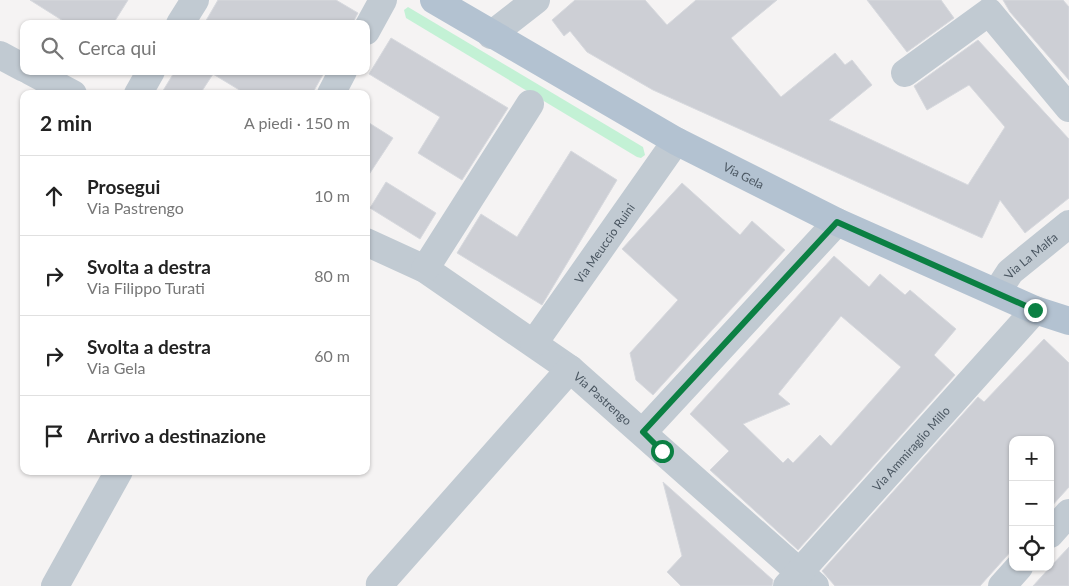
<!DOCTYPE html>
<html lang="it">
<head>
<meta charset="utf-8">
<style>
  :root { --surface:#fff; --page:#f2f2f2; --text:#222; --muted:#767676; --line:#e0e0e0 }
  body { margin:0; font-family:Lato,sans-serif; background:var(--page); color:var(--text) }
  .controls { position:absolute; right:15px; bottom:15px; display:grid; overflow:hidden; border-radius:10px; box-shadow:0 1px 4px #0004 }
  .controls button { width:45px; height:45px; display:grid; place-items:center; padding:0; border:0; border-bottom:1px solid var(--line); background:var(--surface); color:var(--text); font:25px sans-serif }
  .stop { position:absolute; width:15px; height:15px; margin:-11px; border:4px solid #0b8043; border-radius:50%; background:#fff }
  .stop.end { background:#0b8043; border-color:#fff; box-shadow:0 1px 5px #0008 }
  .list { margin:0; padding:0; list-style:none }
  h2 { display:flex; justify-content:space-between; align-items:center; height:65px; margin:0; padding:0 20px; font-size:21px }
  h2 small { font-size:16px; font-weight:400; color:var(--muted) }
  .list li { display:grid; grid-template-columns:32px 1fr auto; gap:15px; align-items:center; box-sizing:border-box; height:80px; padding:0 20px; border-top:1px solid var(--line) }
  .list b { display:block; font-size:19px; white-space:nowrap }
  .list p { margin:0; font-size:16px; white-space:nowrap; color:var(--muted) }
  .list em { font-size:16px; font-style:normal; color:var(--muted) }
  .icon { flex:none; width:28px; height:28px; fill:none; stroke:currentColor; stroke-width:2; stroke-linecap:round; stroke-linejoin:round }
  .map { position:relative; flex:none; width:1069px; height:586px; overflow:hidden }
  .search { position:absolute; background:var(--surface); box-shadow:0 1px 4px #0004; left:20px; top:20px; width:350px; height:55px; display:flex; align-items:center; gap:12px; box-sizing:border-box; padding:0 18px; border-radius:10px; color:var(--muted); font-size:19px }
  .panel { position:absolute; background:var(--surface); box-shadow:0 1px 4px #0004; left:20px; top:90px; width:350px; height:385px; border-radius:10px }
  .map>svg:first-child { display:block }
  .green { fill:#c3f1d5 }
  .building { fill:#cdcfd5; stroke:#d7d9de; fill-rule:evenodd }
  .lines { fill:none; stroke-linecap:round; stroke-linejoin:round }
  .minor { stroke:#c1cad2; stroke-width:28 }
  .major { stroke:#b3c2d1; stroke-width:28 }
  .route { stroke:#0b8043; stroke-width:6 }
  .labels { text-anchor:middle; dominant-baseline:central; stroke-width:4; stroke-linejoin:round; paint-order:stroke }
  .street-label { font-size:12px; fill:#4a5661; stroke:#fff }
</style>
</head>
<body>
<div class="map">
<svg width="1069" height="586" viewBox="0 0 1069 586">
  <rect width="100%" height="100%" fill="#f5f3f3"/>
  <!-- green -->
  <path class="green" d="M408,7L643,147L645,155L641,158L637,157L406,18L404,10Z"/>
  <!-- building -->
  <path class="building" d="M30,0H128L113,24H68Z
    M218,0H336L358,13L352,24H204Z
    M575,0H645L667,25L696,0H777L731,38L781,97L835,53L845,65L852,60L872,85L829,120L968,185L1005,127L969,85L927,110L914,86L978,40L1069,139V198L1025,233L1000,200L982,238L653,90L587,52L570,31L564,36L552,20Z
    M867,0H941L954,18L907,52Z
    M1003,0H1063L1069,7V80L1010,12Z
    M391,38L508,108L462,180L418,153L440,117L369,74Z
    M175,71H325L312,94H246L213,74L200,94H161Z
    M366,121L393,138L366,179Z
    M571,151L617,180L542,305L457,253L481,214L517,237Z
    M386,182L436,213L420,239L370,208Z
    M682,183L740,235L752,221L785,250L653,395L636,380L630,353L678,300L622,249Z
    M834,256L869,287L880,274L905,295L910,290L956,329L934,355L955,375L798,550L710,470L729,451L690,414ZM841,316L901,367L831,446L820,435L793,463L788,458L783,463L743,424L790,404L778,394Z
    M1044,339L1069,363V487L1050,508V440H1013V549L980,586H835L822,571L978,397L984,402Z
    M663,482L773,580L772,586H681L667,572L682,556Z
    M1069,547V586H1033L1052,565Z"/>
  <g class="lines">
    <!-- minor -->
    <g class="minor">
      <path d="M180,24L195,0"/>
      <path d="M366,31L383,0"/>
      <path d="M491,35L536,0"/>
      <path d="M0,55L24,68"/>
      <path d="M30,71L73,94"/>
      <path d="M905,73L989,12L1069,108"/>
      <path d="M138,94L151,71"/>
      <path d="M331,94L343,71"/>
      <path id="s1" d="M366,242L425,269L570,369L815,586"/>
      <path d="M425,269L530,104"/>
      <path id="s2" d="M997,292L1010,272L1069,224"/>
      <path id="s3" d="M534,343L676,141"/>
      <path d="M643,432L837,222"/>
      <path d="M1050,534L1069,513"/>
      <path d="M55,586L119,471"/>
      <path d="M381,586L380,584L570,369"/>
      <path id="s4" d="M787,586L1035,310"/>
      <path d="M1002,586L1019,567"/>
    </g>
    <!-- major -->
    <path class="major" id="s5" d="M434,0L676,141L837,222L1035,310L1069,321"/>
  </g>
  <g class="lines">
    <!-- route -->
    <path class="route" d="M662,451L643,432L837,222L1035,310"/>
  </g>
  <g class="labels">
    <!-- street labels -->
    <g class="street-label">
      <text stroke="none"><textPath href="#s5" startOffset="356">Via Gela</textPath></text>
      <text stroke="none"><textPath href="#s3" startOffset="122">Via Meuccio Ruini</textPath></text>
      <text stroke="none"><textPath href="#s2" startOffset="50">Via La Malfa</textPath></text>
      <text stroke="none"><textPath href="#s1" startOffset="285">Via Pastrengo</textPath></text>
      <text stroke="none"><textPath href="#s4" startOffset="185">Via Ammiraglio Millo</textPath></text>
    </g>
  </g>
</svg>
<div class="controls">
<button>+</button>
<button>−</button>
<button><svg class="icon" aria-label="locate" viewBox="0 0 24 24"><circle cx="12" cy="12" r="6"/><path d="M12 2v4M12 18v4M2 12h4M18 12h4"/></svg></button>
</div>
<div class="stop" style="left:662px;top:451px"></div>
<div class="stop end" style="left:1035px;top:310px"></div>
<div class="search"><svg class="icon" aria-label="search" viewBox="0 0 24 24"><circle cx="10" cy="10" r="6"/><path d="M15 15l6 6"/></svg>Cerca qui</div>
<section class="panel">
<h2>2 min<small>A piedi · 150 m</small></h2>
<ul class="list">
<li><svg class="icon" aria-label="ahead" viewBox="0 0 24 24"><path d="M12 20V5M6 11l6-6 6 6"/></svg><div><b>Prosegui</b><p>Via Pastrengo</p></div><em>10 m</em></li>
<li><svg class="icon" aria-label="right" viewBox="0 0 24 24"><path d="M7 20v-9h11M14 6l5 5-5 5"/></svg><div><b>Svolta a destra</b><p>Via Filippo Turati</p></div><em>80 m</em></li>
<li><svg class="icon" aria-label="right" viewBox="0 0 24 24"><path d="M7 20v-9h11M14 6l5 5-5 5"/></svg><div><b>Svolta a destra</b><p>Via Gela</p></div><em>60 m</em></li>
<li><svg class="icon" aria-label="arrive" viewBox="0 0 24 24"><path d="M6 21V4h12l-3 4 3 4H6"/></svg><div><b>Arrivo a destinazione</b></div></li>
</ul>
</section>
</div>
</body>
</html>
